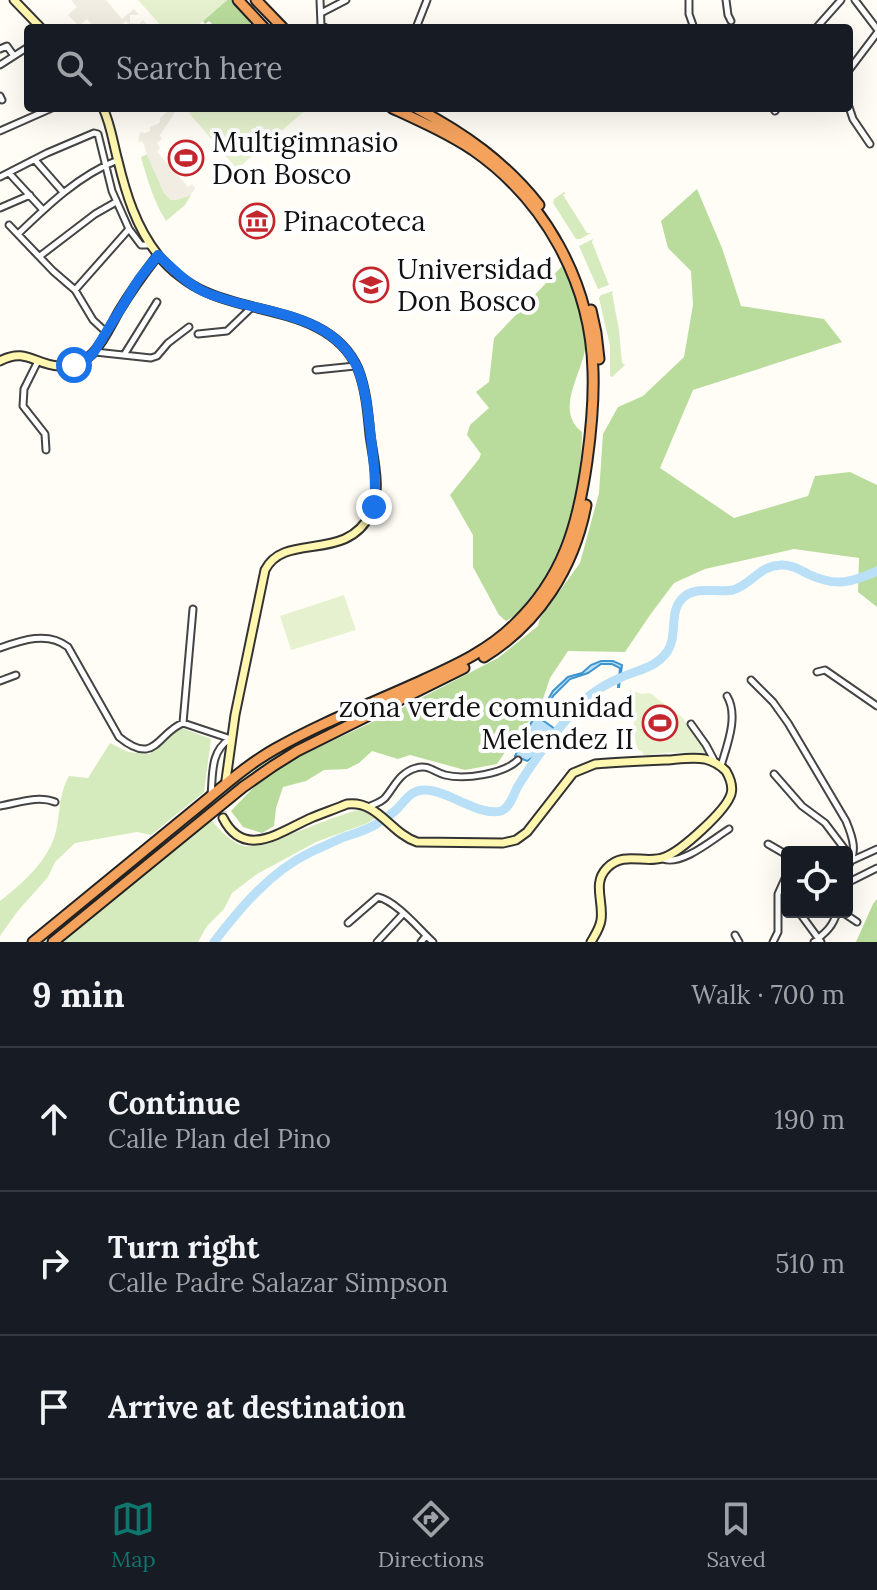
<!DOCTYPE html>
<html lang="en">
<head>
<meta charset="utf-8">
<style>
  :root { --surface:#171b24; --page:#20242c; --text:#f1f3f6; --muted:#9ea1a6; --line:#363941; --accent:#0f766e }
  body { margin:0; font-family:Lora,serif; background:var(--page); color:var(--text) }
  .controls { position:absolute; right:24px; bottom:24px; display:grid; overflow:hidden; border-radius:8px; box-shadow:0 8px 32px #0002 }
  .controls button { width:72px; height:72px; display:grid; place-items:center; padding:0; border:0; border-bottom:2px solid var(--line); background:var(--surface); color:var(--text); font:40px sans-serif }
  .stop { position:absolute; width:24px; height:24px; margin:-18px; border:6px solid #1a73e8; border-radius:50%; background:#fff }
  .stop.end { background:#1a73e8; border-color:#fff; box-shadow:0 2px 8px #0008 }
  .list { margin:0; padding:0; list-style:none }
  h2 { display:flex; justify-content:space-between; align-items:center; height:104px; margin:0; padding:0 32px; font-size:34px }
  h2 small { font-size:26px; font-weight:400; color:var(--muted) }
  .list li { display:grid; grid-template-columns:52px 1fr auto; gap:24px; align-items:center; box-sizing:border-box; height:144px; padding:0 32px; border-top:2px solid var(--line) }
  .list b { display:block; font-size:30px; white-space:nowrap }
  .list p { margin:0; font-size:26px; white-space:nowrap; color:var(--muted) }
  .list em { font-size:26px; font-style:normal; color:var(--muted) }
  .icon { flex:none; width:44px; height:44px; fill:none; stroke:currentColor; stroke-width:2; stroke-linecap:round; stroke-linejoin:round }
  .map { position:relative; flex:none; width:877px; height:942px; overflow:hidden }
  .search { position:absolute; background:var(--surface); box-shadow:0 8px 32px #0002; left:24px; right:24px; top:24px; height:88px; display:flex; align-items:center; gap:20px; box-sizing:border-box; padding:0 28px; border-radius:8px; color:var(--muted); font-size:30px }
  .sheet { height:536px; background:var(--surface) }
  nav { display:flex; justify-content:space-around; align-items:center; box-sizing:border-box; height:112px; border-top:2px solid var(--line); background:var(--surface); font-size:22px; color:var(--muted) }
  nav a { display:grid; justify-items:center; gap:4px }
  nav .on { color:var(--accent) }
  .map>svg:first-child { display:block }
  .green { fill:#d5ebbd }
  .forest { fill:#b9dc9c }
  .pitch { fill:#e6f2cf }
  .plaza { fill:#f1ede2 }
  .water { fill:#b9e0f7; stroke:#3f96cf; stroke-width:2 }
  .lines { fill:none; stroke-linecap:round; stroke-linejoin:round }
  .river { stroke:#b9e0f7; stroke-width:9 }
  .secondary-tunnel { stroke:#dbdad3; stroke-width:7; stroke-dasharray:7 3.5; stroke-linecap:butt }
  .street-casing { stroke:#444; stroke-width:9 }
  .secondary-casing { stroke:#333; stroke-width:11 }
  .highway-casing { stroke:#222; stroke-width:13 }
  .street { stroke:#fff; stroke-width:5 }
  .secondary { stroke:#fff6b0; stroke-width:7 }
  .highway { stroke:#f5a25d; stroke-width:9 }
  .route { stroke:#1a73e8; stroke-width:10 }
  .labels { text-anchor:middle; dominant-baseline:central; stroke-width:8; stroke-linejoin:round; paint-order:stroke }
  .poi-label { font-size:28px; fill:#111; stroke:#fff; text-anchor:start }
</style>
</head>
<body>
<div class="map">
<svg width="877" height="942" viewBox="0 0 877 942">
  <rect width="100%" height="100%" fill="#fffdf5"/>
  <!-- green -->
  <path class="green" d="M147,154L164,193L175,200L191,195L185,205L166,221C154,202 147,179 141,157Z
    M564,192L566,193L563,195L587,233H591L580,239H576L553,203L554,199Z
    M593,239L592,242L609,285L598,289L579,246Z
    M613,291L612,293L619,330L622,363L625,365L612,377L610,376V346L599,298L601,295Z
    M371,707L373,709L305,745L156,853L151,852V850L250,768L309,735Z
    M182,728L211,739L204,792L151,835L137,832L75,843L55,862L48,877L17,912L0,936V901C24,882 52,858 57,826C60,809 60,791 69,776L88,778L110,743L128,752L150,754L157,744Z
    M359,810L368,812L375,818L368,823L316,842L257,874L232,893L224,909L207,926L198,942H60L210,819C220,829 230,843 245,846C263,849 333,815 359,810Z
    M134,863L137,864V869L49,942H38Z"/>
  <!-- forest -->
  <path class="forest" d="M227,0H231L250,22V28L247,26L225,25V28H218L216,25L211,28L213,25L209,21L205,24L203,21Z
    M697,189L722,248L741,306L824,319L842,342L693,390L660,468L734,518L808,496L815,476L850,472L877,485V607L858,592L859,558L794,549L705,569L674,583L650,615L625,652L568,651L550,678L539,711L517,734L497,764L465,770L410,755L398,759L372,751L359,763L347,769L324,770L306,781L283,787L276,808L274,826L262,833L243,827L231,811L254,787L281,765L398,710L498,658L538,626L540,618L580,563L599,493L603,434L618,407L643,396L684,357L693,305L691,271L668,248L661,221Z
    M564,264C572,288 590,325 585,350C580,377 555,411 582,432C582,485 564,560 528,600C521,609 516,616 506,621L499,615L473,567V535L450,495L479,459L481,454L467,435L470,425L489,408L476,392L489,382L494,338Z
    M877,899V942H856L873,904Z"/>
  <!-- pitch -->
  <path class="pitch" d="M138,0H227L195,28H163Z
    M195,108H308L237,169L189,113Z
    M344,595L356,630L291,650L280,616Z
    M635,692L642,694L650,693L682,717L708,755C688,753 664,750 644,757L643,753C641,751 639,751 638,749C633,741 633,701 635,692Z"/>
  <!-- plaza -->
  <path class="plaza" d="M71,0H106L122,19L134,9L139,15H130V23L139,24L143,20L148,26L146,28H133L126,21L118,28H95L87,19L79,26L68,15L77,7Z
    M172,108L175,112L160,135L162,139L157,143L160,148L157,152L188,187L192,184L195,188L191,195L175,200H170L164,193L147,155L144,144L141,141L138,142L140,132L145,133L150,131V127L158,124L160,122V118Z"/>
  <!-- water -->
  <path class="water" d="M601,661H613L622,665L619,687H618L620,668L612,664H601L588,673L570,679L553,696L541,719L555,729L535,756L527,761L515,756L534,717H538L553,691L568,677L582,673L591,665Z"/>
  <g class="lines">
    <!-- river -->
    <path class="river" d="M214,942C241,907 271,871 311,852C322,847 333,842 344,837C356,833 368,830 378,823C384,819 392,814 397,809C406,800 411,789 426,790C447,790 480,817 501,811C510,808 514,793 518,786C534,760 552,736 572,713C585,697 601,686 620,678C639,669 654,669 667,652C679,635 667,610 685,596C699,586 718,593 733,590C751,585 759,566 780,565C790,564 799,569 808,574C836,587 850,583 877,571"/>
    <!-- secondary-tunnel -->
    <path class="secondary-tunnel" d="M223,818L225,782"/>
    <!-- street casing -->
    <g class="street-casing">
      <path id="street" d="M320,0L321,25L326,28
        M689,0V14L694,28
        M726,0L728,15L731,21
        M855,0L877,29
        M321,13L346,0
        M817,27L841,0
        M416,28L427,0
        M0,49L7,46L14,56
        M0,65L28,47
        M849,70L877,33
        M0,96L2,100
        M849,107L853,119L870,144
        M773,108L775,111L777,108
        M0,131L52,108
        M35,160L63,192
        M9,173L43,210
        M0,177L47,153L94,133L98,134L112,191L129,229L141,245H151
        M0,208L30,195
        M9,225L53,271L75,290L93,320L107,333
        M18,234C47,206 79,175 118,160
        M40,256L95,214L116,202
        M75,290L129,229
        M198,334L227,331L252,307
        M95,352L151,358L157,356L168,343L189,327
        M124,355L157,302
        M38,361L24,389L23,406L45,434L46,450
        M316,370L355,366
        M0,648C22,640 48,631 68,647L119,737C156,767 157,733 183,723L231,739
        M817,672L825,670L877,706
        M751,680L773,702L788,723L846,821C853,838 858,852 847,868
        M0,681L16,675
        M183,723L193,609
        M691,724L706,745L715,762
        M721,766C727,745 739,716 727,696
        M774,774L802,806L825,823L853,860L877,849
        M211,795C213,775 210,751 230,739
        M0,806C18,803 38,795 55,802
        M368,807C374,804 380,803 385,798C395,786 399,773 416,768C428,764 434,772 445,775C465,780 504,774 518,760
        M768,844L787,855
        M663,859C682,866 713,839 729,829
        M847,883L877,868
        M799,912L821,942
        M842,912L857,922
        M348,923L378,897C396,901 419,929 433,942
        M735,935L739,942
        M377,942L403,914
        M421,942L426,936
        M773,942L778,932V894L787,874
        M814,942C825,933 833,927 837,912"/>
    </g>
    <!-- secondary casing -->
    <g class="secondary-casing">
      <path id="secondary" d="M14,0L41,28
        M103,108C111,125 113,143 118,161C126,194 136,227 158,255C170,270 189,285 206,292C256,315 332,310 358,369C366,389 368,414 370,435C373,458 382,491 371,513C346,564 285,531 265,570L235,715L226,780
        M0,361C26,347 35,365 59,366C71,367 84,362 93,353C104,341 111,325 119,311C131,291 144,273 158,255
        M223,818C244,860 280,832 311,818C323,813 335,809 347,804C378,800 390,833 417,842L503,843L516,840L527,832L573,773L595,764C619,762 644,761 668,760C680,759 693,757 705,759C713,761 720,765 726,771C730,778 733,787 731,794C726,811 681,851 665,857C646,865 624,850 607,868C592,883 604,902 601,920C600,928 595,935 591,942"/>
    </g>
    <!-- highway casing -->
    <g class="highway-casing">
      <path id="highway" d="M238,0L264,28
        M256,0L283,28
        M416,108C464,133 505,162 539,205
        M591,310L596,333L599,359
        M484,657C539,623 574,568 586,505
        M33,942C85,900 136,857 188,815C216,793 243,767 275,749C322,722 373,703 423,680C456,665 489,650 515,624C563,578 578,525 587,461C591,432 594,401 593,371C591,283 545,200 473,150C447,133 420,121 392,108
        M53,942L243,787L273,766L297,751L464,668"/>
    </g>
    <!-- street -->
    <use href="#street" class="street"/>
    <!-- secondary -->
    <use href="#secondary" class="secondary"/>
    <!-- highway -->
    <use href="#highway" class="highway"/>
  </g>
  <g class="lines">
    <!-- route -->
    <path class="route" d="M74,365L89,357L94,352L139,279L158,255C173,269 188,285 207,293C257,314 330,310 357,367C364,382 367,404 369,421C372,449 377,478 374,507"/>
  </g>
  <!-- icons -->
  <defs>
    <g id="stadium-ring" transform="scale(1.8)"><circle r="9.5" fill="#fff" stroke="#c4262e" stroke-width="1.5"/><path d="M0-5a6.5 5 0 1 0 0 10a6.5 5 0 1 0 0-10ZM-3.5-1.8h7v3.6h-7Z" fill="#c4262e"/></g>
    <g id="museum-ring" transform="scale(1.8)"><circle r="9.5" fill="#fff" stroke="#c4262e" stroke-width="1.5"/><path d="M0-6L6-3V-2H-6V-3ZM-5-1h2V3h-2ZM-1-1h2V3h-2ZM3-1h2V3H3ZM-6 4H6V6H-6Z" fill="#c4262e"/></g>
    <g id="university-ring" transform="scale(1.8)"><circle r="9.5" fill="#fff" stroke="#c4262e" stroke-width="1.5"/><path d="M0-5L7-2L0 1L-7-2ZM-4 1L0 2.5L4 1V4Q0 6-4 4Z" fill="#c4262e"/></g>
  </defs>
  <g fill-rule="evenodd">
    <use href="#stadium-ring" x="186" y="158"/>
    <use href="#museum-ring" x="257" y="221"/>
    <use href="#university-ring" x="371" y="285"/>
    <use href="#stadium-ring" x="660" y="723"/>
  </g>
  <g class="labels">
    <!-- poi labels -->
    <g class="poi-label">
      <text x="212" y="142">Multigimnasio<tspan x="212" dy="32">Don Bosco</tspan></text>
      <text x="283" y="221">Pinacoteca</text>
      <text x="397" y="269">Universidad<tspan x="397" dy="32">Don Bosco</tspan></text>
      <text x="634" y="707" text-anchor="end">zona verde comunidad<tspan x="634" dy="32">Melendez II</tspan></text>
    </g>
  </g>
</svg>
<div class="controls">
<button><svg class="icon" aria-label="locate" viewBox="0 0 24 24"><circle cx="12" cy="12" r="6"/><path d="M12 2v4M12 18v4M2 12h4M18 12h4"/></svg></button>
</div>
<div class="stop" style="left:74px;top:365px"></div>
<div class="stop end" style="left:374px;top:507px"></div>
<div class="search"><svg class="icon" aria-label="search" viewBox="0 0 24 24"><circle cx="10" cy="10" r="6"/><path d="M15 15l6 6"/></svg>Search here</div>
</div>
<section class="sheet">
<h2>9 min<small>Walk · 700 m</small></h2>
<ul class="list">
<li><svg class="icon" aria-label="ahead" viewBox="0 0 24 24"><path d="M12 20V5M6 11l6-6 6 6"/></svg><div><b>Continue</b><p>Calle Plan del Pino</p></div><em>190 m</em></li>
<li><svg class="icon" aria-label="right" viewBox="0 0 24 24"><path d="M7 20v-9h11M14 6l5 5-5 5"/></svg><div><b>Turn right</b><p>Calle Padre Salazar Simpson</p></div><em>510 m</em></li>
<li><svg class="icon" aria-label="arrive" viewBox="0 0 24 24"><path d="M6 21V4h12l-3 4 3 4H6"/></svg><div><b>Arrive at destination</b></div></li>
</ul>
</section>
<nav>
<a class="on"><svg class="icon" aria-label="map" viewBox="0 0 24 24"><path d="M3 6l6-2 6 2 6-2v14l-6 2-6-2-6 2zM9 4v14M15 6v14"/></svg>Map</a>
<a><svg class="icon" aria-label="directions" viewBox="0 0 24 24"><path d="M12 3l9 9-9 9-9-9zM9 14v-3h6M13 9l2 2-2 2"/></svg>Directions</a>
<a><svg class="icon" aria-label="saved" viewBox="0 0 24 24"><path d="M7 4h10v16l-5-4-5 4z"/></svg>Saved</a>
</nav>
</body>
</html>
